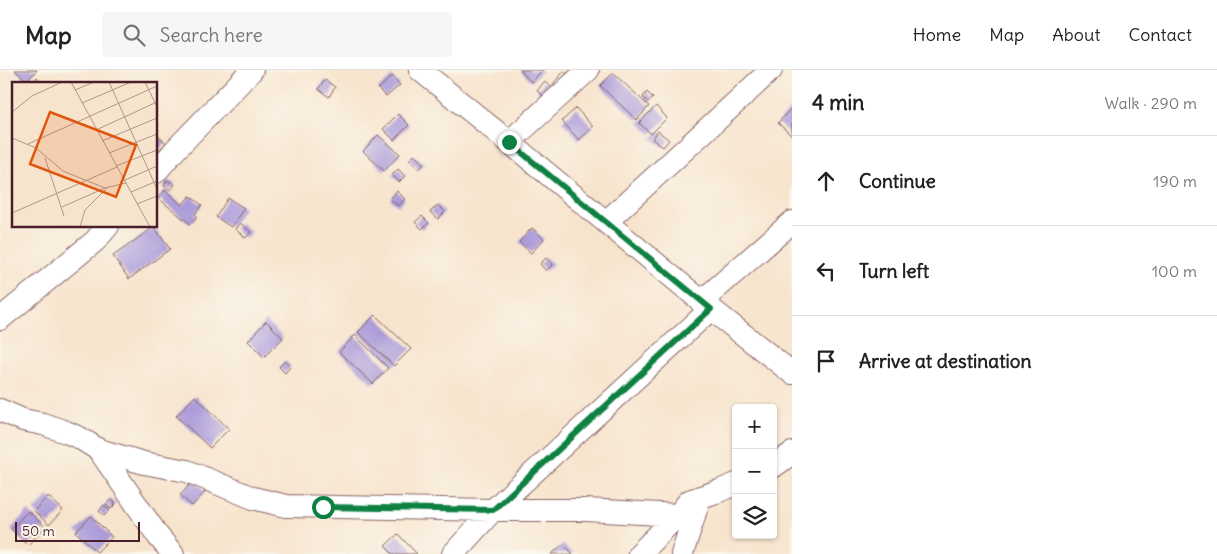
<!DOCTYPE html>
<html lang="en">
<head>
<meta charset="utf-8">
<style>
  :root { --surface:#fff; --page:#f6f6f6; --text:#222; --muted:#767676; --line:#e0e0e0 }
  body { margin:0; font-family:Delius,sans-serif; background:var(--page); color:var(--text) }
  .controls { position:absolute; right:15px; bottom:15px; display:grid; overflow:hidden; border-radius:5px; box-shadow:0 1px 4px #0004 }
  .controls button { width:45px; height:45px; display:grid; place-items:center; padding:0; border:0; border-bottom:1px solid var(--line); background:var(--surface); color:var(--text); font:25px sans-serif }
  .scale { position:absolute; left:15px; bottom:12px; width:125px; box-sizing:border-box; padding-left:5px; border:2px solid #4a1f2b; border-top:0; font-size:14px; line-height:18px; white-space:nowrap; color:#4a1f2b; -webkit-text-stroke:4px #fbf7ec; paint-order:stroke }
  .stop { position:absolute; width:15px; height:15px; margin:-11px; border:4px solid #0b8043; border-radius:50%; background:#fff }
  .stop.end { background:#0b8043; border-color:#fff; box-shadow:0 1px 5px #0008 }
  .list { margin:0; padding:0; list-style:none }
  h2 { display:flex; justify-content:space-between; align-items:center; height:65px; margin:0; padding:0 20px; font-size:21px }
  h2 small { font-size:16px; font-weight:400; color:var(--muted) }
  .list li { display:grid; grid-template-columns:32px 1fr auto; gap:15px; align-items:center; box-sizing:border-box; height:90px; padding:0 20px; border-top:1px solid var(--line) }
  .list b { display:block; font-size:19px; white-space:nowrap }
  .list em { font-size:16px; font-style:normal; color:var(--muted) }
  .icon { flex:none; width:28px; height:28px; fill:none; stroke:currentColor; stroke-width:2; stroke-linecap:round; stroke-linejoin:round }
  .map { position:relative; flex:none; width:792px; height:484px; overflow:hidden }
  header { display:flex; align-items:center; gap:30px; box-sizing:border-box; height:70px; padding:0 25px; background:var(--surface); border-bottom:1px solid var(--line) }
  header strong { font-size:24px }
  nav { display:flex; gap:28px; margin-inline-start:auto; font-size:18px }
  .search { width:350px; height:45px; background:var(--page); display:flex; align-items:center; gap:12px; box-sizing:border-box; padding:0 18px; border-radius:5px; color:var(--muted); font-size:19px }
  main { display:flex }
  aside { flex:1; background:var(--surface) }
  .map>svg:first-child { display:block }
  .building { fill:#ab9bd9 }
  .lines { fill:none; stroke-linecap:round; stroke-linejoin:round }
  .minor-casing { stroke:#876464; stroke-width:24 }
  .minor { stroke:#fff; stroke-width:22 }
  .route { stroke:#0b8043; stroke-width:6 }
  .inset-road { fill:none; stroke:#b2958c; stroke-width:1 }
  .view { fill:#e0560e; fill-opacity:0.15; stroke:#e0560e; stroke-width:2.5 }
  .inset-edge { fill:none; stroke:#4a1f2b; stroke-width:2.5 }
</style>
</head>
<body>
<header>
<strong>Map</strong>
<div class="search"><svg class="icon" aria-label="search" viewBox="0 0 24 24"><circle cx="10" cy="10" r="6"/><path d="M15 15l6 6"/></svg>Search here</div>
<nav><a>Home</a><a>Map</a><a>About</a><a>Contact</a></nav>
</header>
<main>
<div class="map">
<svg width="792" height="484" viewBox="0 0 792 484">
  <rect width="100%" height="100%" fill="#fbf7ec"/>
  <filter id="ink" filterUnits="userSpaceOnUse"><feTurbulence type="fractalNoise" baseFrequency=".02" numOctaves="2"/><feDisplacementMap in="SourceGraphic" scale="10" xChannelSelector="R" yChannelSelector="G"/><feConvolveMatrix kernelMatrix="1 2 1 2 8 2 1 2 1" color-interpolation-filters="sRGB"/></filter>
  <filter id="wash" filterUnits="userSpaceOnUse"><feTurbulence type="fractalNoise" baseFrequency=".0096" numOctaves="4" result="noise"/><feDisplacementMap in="SourceGraphic" scale="20" xChannelSelector="R" yChannelSelector="G"/><feGaussianBlur stdDeviation="1.12" result="paint"/><feColorMatrix in="noise" values="0 0 0 0 0 0 0 0 0 0 0 0 0 0 0 0 0 1.4 0 .05"/><feComposite in="paint" operator="in"/></filter>
  <g filter="url(#wash)">
    <rect width="100%" height="100%" fill="#f7e4cd"/>
    <g id="blocks">
      <!-- building -->
      <path class="building" d="M15,0H37L27,11Z
        M520,0H543L531,12Z
        M564,1L573,9L563,22L553,14Z
        M613,3L649,36L637,50L600,16Z
        M392,6L400,15L386,27L378,19Z
        M37,7L44,14H31Z
        M325,10L335,17L329,27L318,19Z
        M544,12L559,22L552,32L537,21Z
        M647,22L653,28L648,32L643,27Z
        M656,36L667,48L651,64L639,53Z
        M792,37V66L778,53Z
        M576,38L593,57L579,70L562,51Z
        M398,44L409,55L394,70L383,59Z
        M658,61L669,70L663,77L652,69Z
        M156,64L166,73L159,80L156,77Z
        M378,65L400,84L384,101L363,81Z
        M414,85L424,94L419,99L409,90Z
        M398,99L405,106L399,112L392,105Z
        M167,110L175,114L171,120L164,116Z
        M165,120L182,135L190,126L202,135L195,144L197,146L190,154L158,128Z
        M397,121L405,129L398,136L390,129Z
        M228,128L244,138L231,157L216,147Z
        M438,135L445,142L438,149L430,142Z
        M422,146L429,153L422,159L415,152Z
        M240,153L251,162L246,168L235,159Z
        M154,157L170,179L129,209L113,186Z
        M532,158L544,169L531,183L519,172Z
        M546,188L553,194L546,201L540,194Z
        M375,245L411,279L394,296L358,262Z
        M266,251L283,268L264,287L248,271Z
        M355,265L388,298L373,314L339,282Z
        M285,291L291,296L285,303L279,297Z
        M195,326L229,359L210,378L176,346Z
        M194,410L206,421L192,436L180,425Z
        M48,426L63,440L49,455L34,441Z
        M111,429L116,434L111,439L106,434Z
        M104,435L110,440L104,446L99,441Z
        M28,441L45,457L28,475L11,459Z
        M91,446L112,467L97,482L76,462Z
        M398,464L417,484H393L385,476Z
        M563,474L573,484H552Z"/>
    </g>
  </g>
  <g filter="url(#ink)">
    <use href="#blocks" fill-opacity="0" stroke="#876464" stroke-width="1"/>
    <g class="lines">
      <!-- minor casing -->
      <g class="minor-casing">
        <path id="minor" d="M420,0L509,72L711,239L792,303
          M509,72L588,0
          M156,102L176,79L252,0
          M606,152L771,0
          M701,232L792,152
          M0,249L95,171L108,156
          M0,340L23,350L43,354L66,362L80,368L99,380L144,393L187,401L253,428L286,436L493,440H586L678,445L689,431L719,421L736,414
          M99,380L158,466L173,484
          M773,397L792,383
          M453,484L493,440L711,239
          M639,484L678,445
          M682,484L700,427"/>
      </g>
      <!-- minor -->
      <use href="#minor" class="minor"/>
    </g>
  </g>
  <g class="lines" filter="url(#ink)">
    <!-- route -->
    <path class="route" d="M323,437L493,440L711,239L509,72"/>
  </g>
  <!-- overview -->
  <g transform="translate(12 12)">
    <rect width="145" height="145" fill="#f7e4cd"/>
    <path class="inset-road" d="M59,0L138,145M97,0L145,107M133,0L145,25M63,8L82,0M70,21L119,0M0,30L20,14L50,0M84,48L145,20M0,56L24,66L51,89L93,106L114,101M90,59L145,36M16,62L145,4M97,71L145,52M33,76L52,134M104,84L145,68M113,98L145,84M119,110L145,99M125,122L145,114M50,125L93,106M0,131L105,85M68,145L73,128L96,105"/>
    <path class="view" d="M38,30L124,63L104,115L18,82Z"/>
    <rect width="145" height="145" class="inset-edge"/>
  </g>
</svg>
<div class="controls">
<button>+</button>
<button>−</button>
<button><svg class="icon" aria-label="layers" viewBox="0 0 24 24"><path d="M12 4l9 5-9 5-9-5zM3 14l9 5 9-5"/></svg></button>
</div>
<div class="scale">50 m</div>
<div class="stop" style="left:323px;top:437px"></div>
<div class="stop end" style="left:509px;top:72px"></div>
</div>
<aside>
<h2>4 min<small>Walk · 290 m</small></h2>
<ul class="list">
<li><svg class="icon" aria-label="ahead" viewBox="0 0 24 24"><path d="M12 20V5M6 11l6-6 6 6"/></svg><div><b>Continue</b></div><em>190 m</em></li>
<li><svg class="icon" aria-label="left" viewBox="0 0 24 24"><path d="M17 20v-9H6M10 6l-5 5 5 5"/></svg><div><b>Turn left</b></div><em>100 m</em></li>
<li><svg class="icon" aria-label="arrive" viewBox="0 0 24 24"><path d="M6 21V4h12l-3 4 3 4H6"/></svg><div><b>Arrive at destination</b></div></li>
</ul>
</aside>
</main>
</body>
</html>
